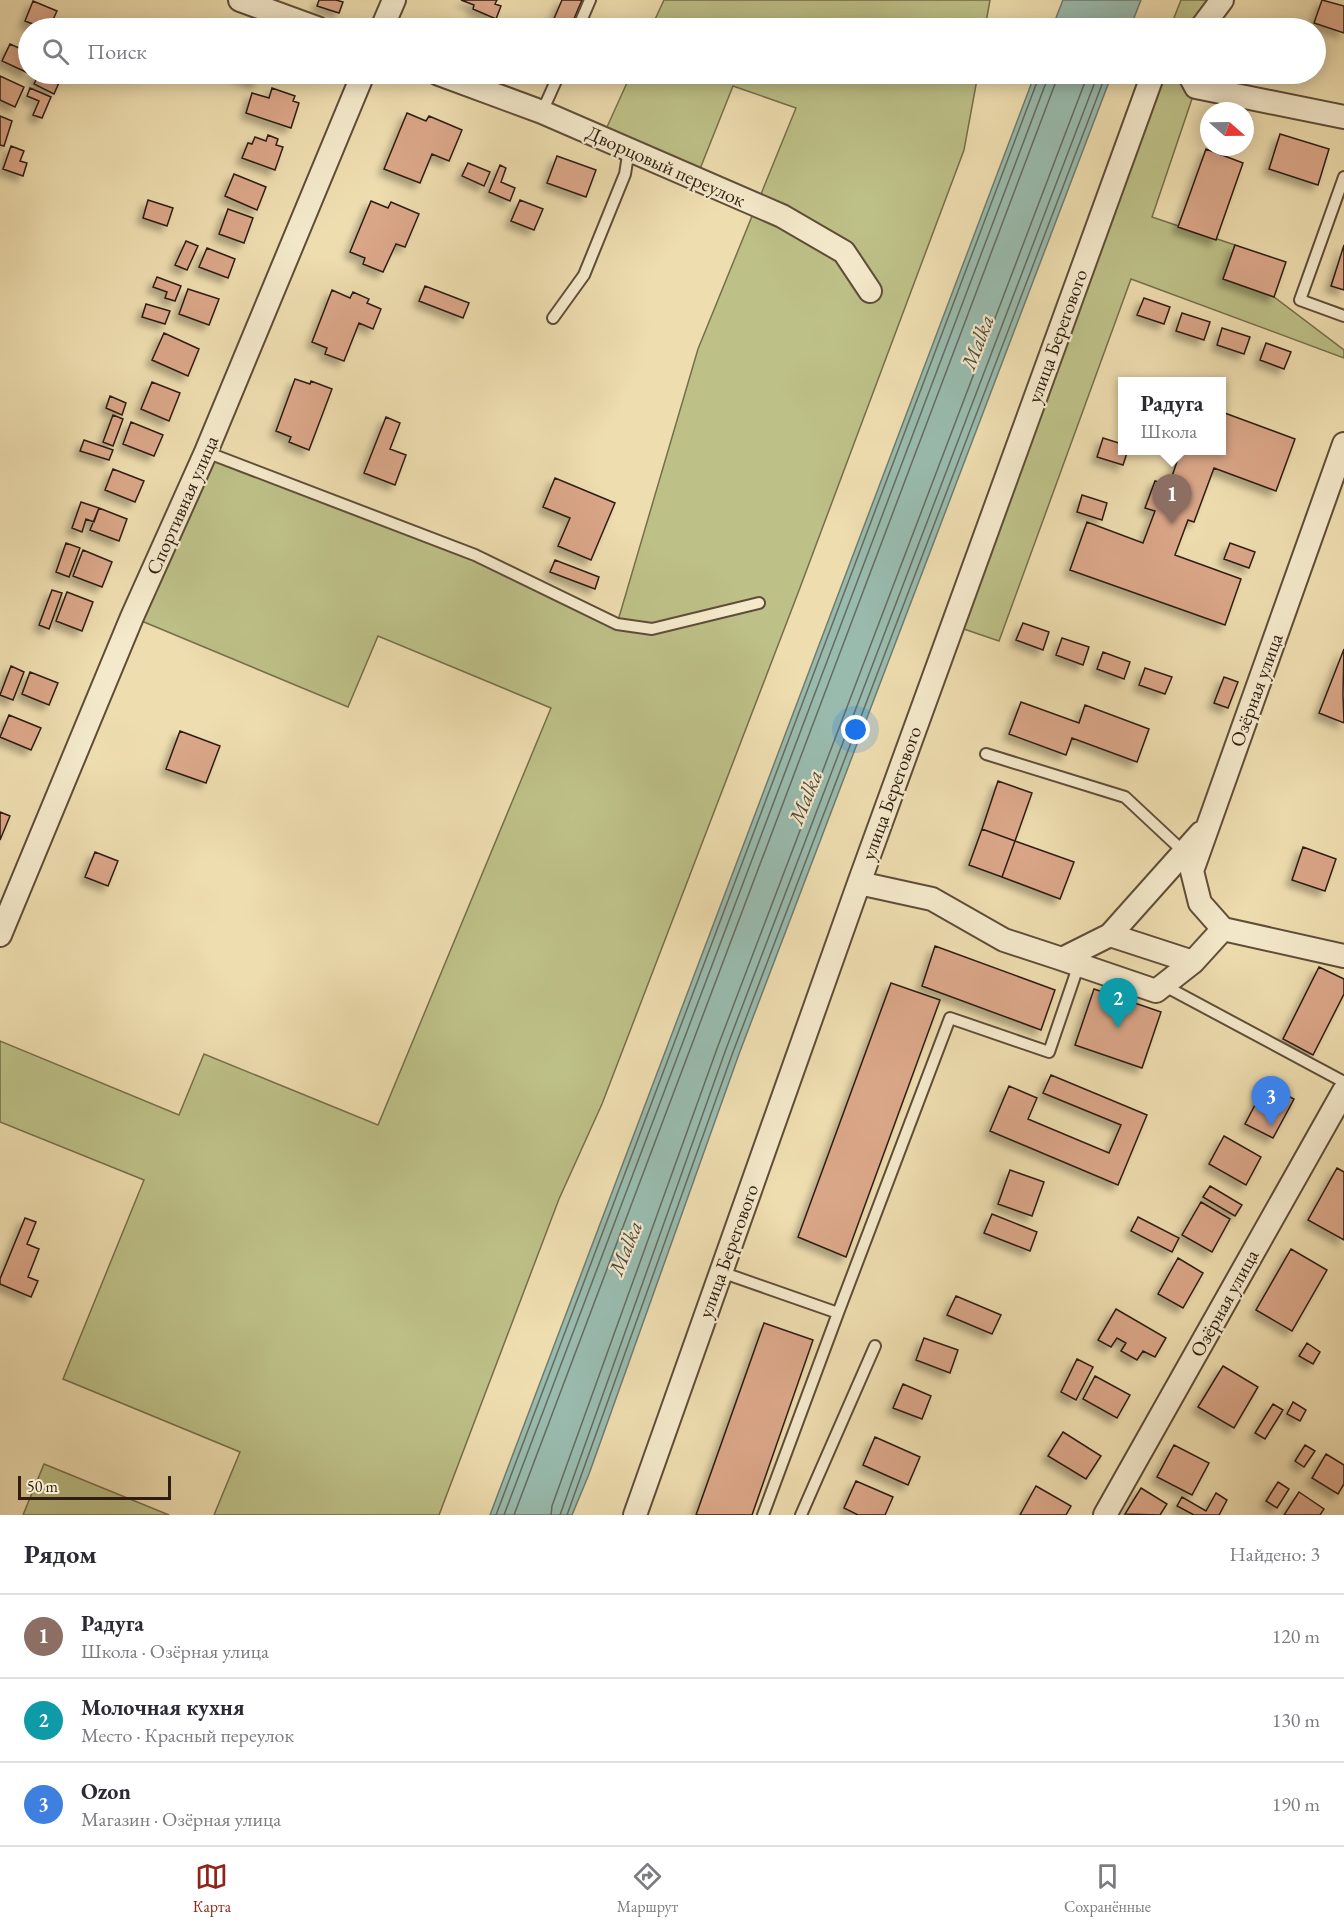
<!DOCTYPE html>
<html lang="ru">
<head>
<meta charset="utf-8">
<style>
  :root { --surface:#fff; --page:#f2f2f3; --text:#2b2b33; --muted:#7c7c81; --line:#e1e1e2; --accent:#8f2418 }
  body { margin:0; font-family:"EB Garamond",serif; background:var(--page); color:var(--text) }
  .compass { position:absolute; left:1200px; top:102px; width:54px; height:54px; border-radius:50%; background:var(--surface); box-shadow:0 3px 15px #0003; rotate:110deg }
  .scale { position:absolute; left:18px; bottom:15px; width:153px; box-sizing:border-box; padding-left:6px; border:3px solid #2f1d12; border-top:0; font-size:16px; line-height:21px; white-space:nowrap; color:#2f1d12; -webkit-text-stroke:4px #f4e9cb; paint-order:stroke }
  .you { position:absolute; left:856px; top:730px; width:21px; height:21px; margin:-15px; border:4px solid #fff; border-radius:50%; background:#1a73e8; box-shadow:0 0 0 9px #1a73e833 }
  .badge { display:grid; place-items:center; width:39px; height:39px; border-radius:50%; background:var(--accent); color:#fff; font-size:20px; font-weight:700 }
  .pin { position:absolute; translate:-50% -50px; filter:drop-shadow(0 2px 3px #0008) }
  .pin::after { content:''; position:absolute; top:32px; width:21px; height:18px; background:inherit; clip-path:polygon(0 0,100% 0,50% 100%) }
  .popup { position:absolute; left:1118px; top:377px; width:108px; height:78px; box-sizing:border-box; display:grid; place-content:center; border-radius:0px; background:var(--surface); filter:drop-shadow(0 2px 4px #0005); font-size:20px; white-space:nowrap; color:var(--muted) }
  .popup b { font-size:22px; color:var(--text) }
  .popup::after { content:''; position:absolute; left:50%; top:100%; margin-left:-12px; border:12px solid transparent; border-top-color:var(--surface) }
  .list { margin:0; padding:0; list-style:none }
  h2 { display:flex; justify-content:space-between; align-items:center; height:78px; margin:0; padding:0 24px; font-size:26px }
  h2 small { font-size:20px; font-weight:400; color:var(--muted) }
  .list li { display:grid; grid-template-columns:39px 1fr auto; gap:18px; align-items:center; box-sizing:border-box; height:84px; padding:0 24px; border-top:2px solid var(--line) }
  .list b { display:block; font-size:22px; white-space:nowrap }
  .list p { margin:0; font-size:20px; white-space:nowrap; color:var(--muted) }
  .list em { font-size:20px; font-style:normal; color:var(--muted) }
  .icon { flex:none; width:33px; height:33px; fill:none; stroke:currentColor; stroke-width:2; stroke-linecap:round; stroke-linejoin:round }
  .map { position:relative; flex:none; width:1344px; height:1515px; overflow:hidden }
  .search { position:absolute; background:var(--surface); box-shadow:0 3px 15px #0003; left:18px; right:18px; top:18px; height:66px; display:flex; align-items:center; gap:15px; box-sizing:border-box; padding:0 21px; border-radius:33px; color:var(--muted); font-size:22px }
  .sheet { height:330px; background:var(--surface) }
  nav { display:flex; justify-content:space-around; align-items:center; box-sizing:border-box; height:84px; border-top:2px solid var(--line); background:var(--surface); font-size:16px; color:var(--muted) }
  nav a { display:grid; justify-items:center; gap:3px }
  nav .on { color:var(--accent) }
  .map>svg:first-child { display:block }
  .green { fill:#bdc087; stroke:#766e4c; stroke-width:1.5 }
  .water { fill:#99bbae; stroke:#6f7c70; stroke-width:1.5 }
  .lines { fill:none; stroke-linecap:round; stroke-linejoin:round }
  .shore { stroke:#646c60; stroke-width:1.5 }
  .building { fill:#daa688; stroke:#2f1d12; stroke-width:1.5; filter:url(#shadow) }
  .service-casing { stroke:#5f4d39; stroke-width:14 }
  .minor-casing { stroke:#5f4d39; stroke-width:26 }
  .service { stroke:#f4e9cb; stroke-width:10 }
  .minor { stroke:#f4e9cb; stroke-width:22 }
  .labels { text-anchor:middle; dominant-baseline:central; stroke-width:4.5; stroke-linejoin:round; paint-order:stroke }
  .street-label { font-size:20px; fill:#2f1d12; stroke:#f4e9cb }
  .water-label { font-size:21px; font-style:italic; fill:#4f4c41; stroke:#f4e9cb }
</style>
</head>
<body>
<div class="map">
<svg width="1344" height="1515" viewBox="0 0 1344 1515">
  <defs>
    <filter id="shadow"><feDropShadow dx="-5.5" dy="5.5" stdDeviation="3" flood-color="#0004"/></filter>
  </defs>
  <rect width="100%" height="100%" fill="#eeddaf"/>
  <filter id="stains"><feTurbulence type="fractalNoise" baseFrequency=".00333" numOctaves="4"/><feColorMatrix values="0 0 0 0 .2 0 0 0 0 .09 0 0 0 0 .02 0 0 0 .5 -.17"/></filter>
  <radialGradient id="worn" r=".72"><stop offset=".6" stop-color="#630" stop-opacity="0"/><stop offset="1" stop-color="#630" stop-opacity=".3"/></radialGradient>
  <!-- green -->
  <path class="green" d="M664,0H990L985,28H651Z
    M1181,0H1222L1201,28H1170Z
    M631,74H978L964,150L798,593L602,1104L559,1199L439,1515H214L240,1452L63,1379L144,1180L0,1122V1041L179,1115L204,1054L378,1125L551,708L378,636L348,707L132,617L206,452L475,555L617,624L698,349L796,108L733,86L696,179L602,138Z
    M1153,74H1189L1196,87L1152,217L1235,245L1224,279L1274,297L1344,350V358L1131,279L999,641L952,625Z
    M44,1464L169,1515H23Z"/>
  <!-- water -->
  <path class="water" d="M1063,0H1141L1130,28H1052Z
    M1035,74H1112L739,1054L589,1474L572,1515H490Z"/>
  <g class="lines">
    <!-- shore -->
    <path class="shore" d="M496,1515L1040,74
      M504,1515L1047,80L1048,74
      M514,1515L1055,84L1057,74
      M551,1515L552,1506L718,1046L1088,74
      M560,1515L726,1049L1098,74
      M567,1515L733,1052L1106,74"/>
  </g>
  <!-- building -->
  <path class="building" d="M319,0H336L343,2L339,13L317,6Z
    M461,0H497L495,4L501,6L496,19L473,9L474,5Z
    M562,0H582L570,28H550Z
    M1322,0L1344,6V33L1314,23Z
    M33,1L57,11L49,28H43L25,21Z
    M10,44L28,52V73L2,61Z
    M32,74H51L61,78L54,94L34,84L38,76Z
    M237,74H261L257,83L236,75Z
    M0,76L24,87L15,107L0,100Z
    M30,88L51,97L42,118L33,115L39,101L27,96Z
    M272,88L295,96L293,101L299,103L291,128L246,113L252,93L269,98Z
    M407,113L426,121L429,116L462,130L449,161L432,154L420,183L384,169Z
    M0,116L12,121L4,146L0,145Z
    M1280,134L1329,149L1318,185L1269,169Z
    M268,135L278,139L276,145L283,147L275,170L242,158L248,143L252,144L255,137L266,141Z
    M11,146L24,151L20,161L27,163L23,176L3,169Z
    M1206,149L1243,163L1216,240L1178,227Z
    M557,156L596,170L586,197L547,183Z
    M468,163L490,172L484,186L462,176Z
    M500,165L506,168L501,182L515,188L510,201L489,192Z
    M234,174L266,187L257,210L225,196Z
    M148,200L173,208L167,226L143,218Z
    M520,200L543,209L534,230L511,221Z
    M371,201L388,208L391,202L419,214L405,247L396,244L383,272L363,264L365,258L350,252Z
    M228,209L253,218L244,243L219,234Z
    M186,241L198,246L187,270L175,265Z
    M1235,245L1286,262L1274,297L1223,279Z
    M1344,245V290L1331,286Z
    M207,248L235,259L228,278L199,267Z
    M157,277L181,286L175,301L165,298L167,292L153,287Z
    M425,286L469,303L463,318L419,301Z
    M188,289L219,299L209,325L179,314Z
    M332,290L350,298L353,292L369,299L367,303L381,309L373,329L359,323L344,361L325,354L327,348L312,342Z
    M1144,298L1170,307L1164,324L1137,315Z
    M146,304L170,311L165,324L142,317Z
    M1182,313L1210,322L1204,340L1176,331Z
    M1222,328L1250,337L1244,354L1217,345Z
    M164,333L199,349L188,376L152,360Z
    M1266,343L1291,352L1284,369L1260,360Z
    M295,379L310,384L311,381L332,389L309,450L289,442L291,437L276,431Z
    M152,382L180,393L169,421L141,409Z
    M110,396L126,403L122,415L106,408Z
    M1222,412L1295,439L1276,491L1214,468L1194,522L1188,520L1175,555L1241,579L1225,625L1070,570L1087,522L1143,543L1155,511L1145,508L1155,481L1169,485L1180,453L1173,450H1222Z
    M113,415L123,419L113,446L103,442Z
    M386,417L400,423L390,449L406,455L395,485L364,473Z
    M131,422L163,435L154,456L123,444Z
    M1103,438L1122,444V450H1128L1123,465L1097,457Z
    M84,440L113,450L109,460L80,451Z
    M113,469L144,481L135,502L105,490Z
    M555,478L615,503L591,560L558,546L570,518L543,507Z
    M1082,495L1107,503L1102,520L1077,512Z
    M81,502L99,508L94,522L86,519L82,532L72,528Z
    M99,508L127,519L119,541L90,530Z
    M66,543L80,548L69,577L56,572Z
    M1230,543L1255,552L1249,568L1224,559Z
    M83,550L112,562L102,587L73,576Z
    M555,560L599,577L595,589L550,572Z
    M52,590L62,593L49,629L39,625Z
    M67,592L93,602L82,631L56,621Z
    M1023,623L1049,632L1043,650L1016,640Z
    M1062,638L1089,647L1083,665L1056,655Z
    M1344,649L1343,694L1344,723L1319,713Z
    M1103,652L1130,662L1124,679L1097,669Z
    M11,666L24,672L13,700L0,695Z
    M1145,668L1172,677L1165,694L1139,685Z
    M30,672L58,683L49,705L22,694Z
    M1224,677L1238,682L1228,708L1214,703Z
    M1021,702L1079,723L1085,705L1149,729L1137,762L1072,738L1066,755L1009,734Z
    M9,715L41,728L31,750L0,737Z
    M180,731L220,746L206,783L166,769Z
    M998,781L1032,793L1015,841L982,829Z
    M0,812L10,816L0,840Z
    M982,829L1015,841L1002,877L969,865Z
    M1015,841L1074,862L1060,899L1002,877Z
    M1303,847L1336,859L1325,891L1292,880Z
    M95,852L118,861L108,886L85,877Z
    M935,946L1055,990L1041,1030L922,986Z
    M1319,967L1344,979V994L1313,1055L1283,1039Z
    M891,983L940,1000L846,1257L798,1237Z
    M1094,989L1161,1012L1142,1068L1075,1045Z
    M1051,1075L1147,1115L1118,1185L990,1131L1009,1086L1037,1098L1028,1119L1109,1153L1121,1125L1043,1093Z
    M1266,1084L1294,1099L1273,1138L1245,1124Z
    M1224,1136L1261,1157L1246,1185L1209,1164Z
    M1337,1168L1344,1172V1240L1308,1220Z
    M1010,1170L1044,1182L1032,1216L998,1204Z
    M1210,1186L1242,1205L1235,1216L1203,1197Z
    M1201,1202L1230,1219L1212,1252L1182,1235Z
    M992,1214L1037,1232L1030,1251L984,1233Z
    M1138,1217L1179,1238L1172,1252L1131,1231Z
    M25,1218L36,1222L27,1244L39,1249L28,1277L38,1281L31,1297L0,1284V1279Z
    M1291,1249L1327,1270L1292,1331L1256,1310Z
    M1178,1258L1203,1273L1183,1308L1158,1294Z
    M956,1296L1001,1315L992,1334L947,1315Z
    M1116,1309L1166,1338L1155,1357L1143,1351L1137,1360L1121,1351L1126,1343L1117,1338L1111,1347L1098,1340Z
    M764,1323L813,1340L752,1515H696Z
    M924,1338L958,1350L950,1373L916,1360Z
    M1307,1343L1320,1352L1313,1364L1299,1356Z
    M1077,1359L1093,1367L1076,1400L1061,1392Z
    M1223,1366L1258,1387L1234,1428L1198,1407Z
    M1095,1376L1130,1395L1117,1418L1083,1399Z
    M903,1384L931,1396L922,1419L893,1408Z
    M1293,1402L1306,1410L1300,1421L1287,1414Z
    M1273,1404L1283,1410L1265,1439L1255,1433Z
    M1063,1432L1101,1456L1086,1479L1048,1456Z
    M875,1437L920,1457L908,1485L863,1465Z
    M1174,1445L1209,1463L1192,1495L1157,1477Z
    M1305,1445L1315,1451L1304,1467L1295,1461Z
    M1326,1454L1344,1465V1484L1338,1494L1312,1478Z
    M856,1481L893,1497L885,1515H858L844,1508Z
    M1278,1482L1289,1489L1277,1508L1266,1501Z
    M1036,1486L1071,1506L1066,1515H1020Z
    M1141,1488L1167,1504L1160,1515L1125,1514Z
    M1299,1492L1324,1509L1320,1515H1284Z
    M1216,1493L1227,1500L1219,1515H1194L1177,1506L1182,1497L1206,1511Z"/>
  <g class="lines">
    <!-- service casing -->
    <g class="service-casing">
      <path id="service" d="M578,28L590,0
        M542,112L559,74
        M1344,177L1300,300L1344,316
        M553,318L584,275L625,174L629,149
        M206,452L475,555L617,624L652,629L759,603
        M986,754L1125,797L1186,854
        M1163,985L1344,1082
        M721,1272L838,1313L950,1018L1049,1052L1079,964
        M763,1515L838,1313
        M801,1515L875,1346"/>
    </g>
    <!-- minor casing -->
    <g class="minor-casing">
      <path id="minor" d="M240,0L317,28
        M382,28L394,0
        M1201,28L1222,0
        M439,74L542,112L782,216L844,252L870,291
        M1189,74L1196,87L1344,117
        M859,883L932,899L1004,940L1062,959L1110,935L1201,833
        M1223,929L1200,903L1192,871L1344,444
        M1223,929L1344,956
        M0,935L132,617L206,452L363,74
        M1110,935L1193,962L1223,929
        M1062,959L1156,991L1193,962
        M635,1515L859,883L1153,74
        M1105,1515L1344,1091"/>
    </g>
    <!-- service -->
    <use href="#service" class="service"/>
    <!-- minor -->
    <use href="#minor" class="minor"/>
  </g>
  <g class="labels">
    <!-- street labels -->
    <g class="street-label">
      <text transform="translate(666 166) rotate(24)">Дворцовый переулок</text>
      <text transform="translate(1057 336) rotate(-70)">улица Берегового</text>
      <text transform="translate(182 505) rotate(-66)">Спортивная улица</text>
      <text transform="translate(1256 690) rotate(-70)">Озёрная улица</text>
      <text transform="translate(891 793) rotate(-70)">улица Берегового</text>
      <text transform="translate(728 1251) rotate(-70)">улица Берегового</text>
      <text transform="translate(1224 1303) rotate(-61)">Озёрная улица</text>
    </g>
    <!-- water labels -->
    <g class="water-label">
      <text transform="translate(977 342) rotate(-69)">Malka</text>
      <text transform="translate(805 797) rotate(-68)">Malka</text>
      <text transform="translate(625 1248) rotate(-68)">Malka</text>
    </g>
  </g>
  <rect width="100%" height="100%" filter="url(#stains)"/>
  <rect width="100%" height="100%" fill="url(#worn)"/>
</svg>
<svg class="compass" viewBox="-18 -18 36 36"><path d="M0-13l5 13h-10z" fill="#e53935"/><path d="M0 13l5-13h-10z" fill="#7c7c81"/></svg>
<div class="scale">50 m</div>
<div class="you"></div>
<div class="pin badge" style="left:1172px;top:524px;background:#8d6e63">1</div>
<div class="popup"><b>Радуга</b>Школа</div>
<div class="pin badge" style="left:1118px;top:1028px;background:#0f9aa8">2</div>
<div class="pin badge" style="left:1271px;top:1126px;background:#3f7fe0">3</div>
<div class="search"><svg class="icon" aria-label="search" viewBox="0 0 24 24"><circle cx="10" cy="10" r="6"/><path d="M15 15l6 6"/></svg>Поиск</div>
</div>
<section class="sheet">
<h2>Рядом<small>Найдено: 3</small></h2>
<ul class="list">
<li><span class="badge" style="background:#8d6e63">1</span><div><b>Радуга</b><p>Школа · Озёрная улица</p></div><em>120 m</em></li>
<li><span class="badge" style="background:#0f9aa8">2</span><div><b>Молочная кухня</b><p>Место · Красный переулок</p></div><em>130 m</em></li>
<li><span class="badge" style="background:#3f7fe0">3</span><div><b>Ozon</b><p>Магазин · Озёрная улица</p></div><em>190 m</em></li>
</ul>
</section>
<nav>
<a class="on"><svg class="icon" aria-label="map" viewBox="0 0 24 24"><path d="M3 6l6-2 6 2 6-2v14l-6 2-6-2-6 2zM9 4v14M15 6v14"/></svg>Карта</a>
<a><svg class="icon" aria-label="directions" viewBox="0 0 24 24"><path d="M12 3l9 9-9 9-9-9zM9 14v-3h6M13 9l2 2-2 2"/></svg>Маршрут</a>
<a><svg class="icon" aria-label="saved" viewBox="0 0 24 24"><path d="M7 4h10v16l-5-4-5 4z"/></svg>Сохранённые</a>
</nav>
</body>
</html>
